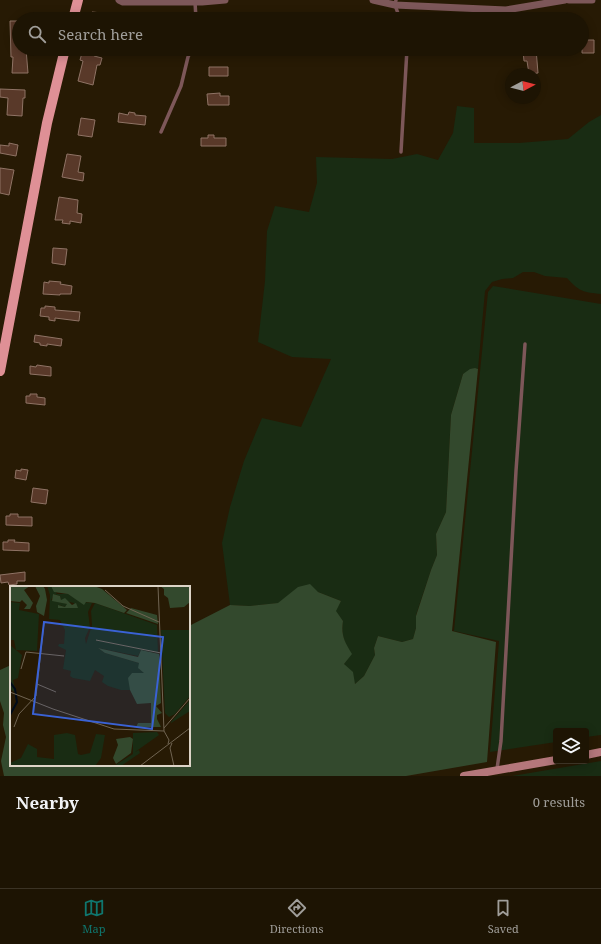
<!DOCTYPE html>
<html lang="en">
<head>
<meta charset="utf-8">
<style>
  :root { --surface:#1d1403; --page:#2a2112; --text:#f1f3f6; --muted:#a09e9a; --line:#3b3325; --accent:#0f766e }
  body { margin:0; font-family:"Noto Serif",serif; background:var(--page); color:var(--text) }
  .controls { position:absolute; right:12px; bottom:12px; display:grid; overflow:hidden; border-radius:4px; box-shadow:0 2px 10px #0003 }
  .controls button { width:36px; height:36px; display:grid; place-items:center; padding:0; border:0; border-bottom:1px solid var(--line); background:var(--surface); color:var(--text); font:20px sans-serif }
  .compass { position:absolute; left:505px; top:68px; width:36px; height:36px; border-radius:50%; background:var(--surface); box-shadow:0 2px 10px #0003; rotate:83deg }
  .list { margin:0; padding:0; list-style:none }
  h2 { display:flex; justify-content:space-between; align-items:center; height:52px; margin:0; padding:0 16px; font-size:17px }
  h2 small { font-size:13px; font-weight:400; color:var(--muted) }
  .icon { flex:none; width:22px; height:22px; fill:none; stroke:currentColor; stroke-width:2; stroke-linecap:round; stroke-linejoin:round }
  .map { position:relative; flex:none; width:601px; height:776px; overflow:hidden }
  .search { position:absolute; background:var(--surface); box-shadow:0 2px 10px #0003; left:12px; right:12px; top:12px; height:44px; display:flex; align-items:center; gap:10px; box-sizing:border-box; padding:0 14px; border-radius:22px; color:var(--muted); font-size:15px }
  .sheet { height:112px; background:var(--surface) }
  nav { display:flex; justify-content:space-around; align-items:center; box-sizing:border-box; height:56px; border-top:1px solid var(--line); background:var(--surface); font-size:11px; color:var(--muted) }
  nav a { display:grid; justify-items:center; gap:2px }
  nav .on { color:var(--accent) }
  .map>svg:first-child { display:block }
  .green { fill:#192c13 }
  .forest { fill:#33492d }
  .building { fill:#593929; stroke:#8f7365 }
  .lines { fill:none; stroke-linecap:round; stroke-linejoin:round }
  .lane { stroke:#7d5759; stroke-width:3.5 }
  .street { stroke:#7d5759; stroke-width:7 }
  .secondary { stroke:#b4777b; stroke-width:8 }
  .primary { stroke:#df9096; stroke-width:10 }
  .inset-river { fill:none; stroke:#000b19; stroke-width:2 }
  .inset-road { fill:none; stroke:#706452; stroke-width:1 }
  .view { fill:#3a62d5; fill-opacity:0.15; stroke:#3a62d5; stroke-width:2 }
  .inset-edge { fill:none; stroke:#ddd4c7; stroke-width:2 }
</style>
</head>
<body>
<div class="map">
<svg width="601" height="776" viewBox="0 0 601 776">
  <rect width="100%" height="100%" fill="#271a04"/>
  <!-- green -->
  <path class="green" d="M457,106L474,108V143H519L568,139L589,122L601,115V294C583,292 580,292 567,278L545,276L534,272H523L513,278L502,279L492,282L485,291L478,369L475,368L463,374L451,415L446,512L436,534L437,555L431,570L416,615V628L413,639L402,642L378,636L374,648L375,655L364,676L355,684L344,664L351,654C344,641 341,635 343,621L335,611L341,601L318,592L298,588L279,603L250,606L230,605L222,543L230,507L244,461L262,418L301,427L331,359L292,357L258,342L265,281L267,231L275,206L309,212L317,183L316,157L392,159L417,154L438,160L453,133Z
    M493,286L601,304V735L586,737V731H556V742L490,752L499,641L454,631L488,292Z
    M601,761V776H512Z"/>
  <!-- forest -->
  <path class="forest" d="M475,368L478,369L452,631L496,642L487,762L406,776H4L1,761L6,737L3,725L4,713L0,701V670L11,665V765H189V626L230,605L250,606L278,603L298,587L310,584L318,592L341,601L336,611L343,621C341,635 344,641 352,654L344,664L353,672L355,684L364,676L375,655L374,648L378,636L402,642L413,639L416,628V616L431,570L437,555L436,534L446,512L451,415L463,374L470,369Z"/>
  <!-- building -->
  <path class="building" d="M92,12L122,15L121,19H91Z
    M10,21H19V49H26L28,73H12L13,57H11Z
    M582,40H594V53H582Z
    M526,49H536L538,73L529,74L527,61H524L523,51H526Z
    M82,53L87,55L88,53L94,54V56L102,58L100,65H97L93,85L78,81L83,61L80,60Z
    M209,67H228V76H209Z
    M0,89L25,90V98H23L22,116L7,115L8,98L0,97Z
    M220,93V96H229V105H208L207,94Z
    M129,112L135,113V115L146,116L145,125L118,122L119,113L128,115Z
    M81,118L95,120L92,137L78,135Z
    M208,135H214V138H226V146H201V138H208Z
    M9,143L18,145L16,156L0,153V145L9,146Z
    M67,154L81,156L78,172L84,173L83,181L62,177Z
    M0,168L14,170L9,195L0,193Z
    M59,197L78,200L77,213L82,214L81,223L70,221V224L62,223L63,220H55Z
    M53,248L67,249L65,265L52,263Z
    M49,281L61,282L60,284L72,286L71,294H60V295L43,294L44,282L49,283Z
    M45,306L55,307V310L80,312L79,321L55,318V321L49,320V317L40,316L41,308H45Z
    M35,335L62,339L61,346L47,344V346L40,345V343L34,342Z
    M37,365L51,367V376L30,374V366L36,367Z
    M30,394H37V397L45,398V405L26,403V396H30Z
    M21,469L28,470L26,480L15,478L16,470L21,471Z
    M33,488L48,490L46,504L31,502Z
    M10,514H18V517H32V526L6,525V516H10Z
    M8,540H15L14,542L29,543V551L3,550V542H8Z
    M25,572V581H17V584L9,585L8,582L1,583L0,575Z"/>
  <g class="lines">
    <!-- lane -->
    <path class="lane" d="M396,0L395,5L400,19
      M195,2L196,19
      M161,132L181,86L188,57L192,49
      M401,152L407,49
      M497,769L501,741L516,471L525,344"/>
    <!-- street -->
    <path class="street" d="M119,0L123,2H202L225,0
      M373,0L395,5L506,10L565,0
      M569,0H592"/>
    <!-- secondary -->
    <path class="secondary" d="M586,755L601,752
      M464,776L556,760"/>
    <!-- primary -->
    <path class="primary" d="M73,19L78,0
      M0,371L47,123L65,49"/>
  </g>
  <!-- overview -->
  <g transform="translate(10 586)">
    <rect width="180" height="180" fill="#271a04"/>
    <path d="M37,0H41L47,8H58L72,16L82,17L78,26L80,41L75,52L76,58L82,39L81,25L85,17L147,39L148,67L131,64L128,70L88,62L95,67L129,77V83L135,87H122L120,104H111L98,100L92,96L94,90L85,84L80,95L63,92L60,90L61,85L53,83L56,64L48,60L49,58H54L55,44L50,34L39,33L40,9ZM44,8L50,10L51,14L64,17V22H51L49,19L55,21L58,18L41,14ZM0,16L10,17L9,24L29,28L27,65L6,64L4,54H0ZM151,44H180V110L165,128L159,131L155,127ZM0,59L12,69L8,92L3,94L6,107L0,103ZM180,114V125L161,137V136ZM147,146L149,149L125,166L129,164L130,167L111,180H104L123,168V147ZM57,147L65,149L68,168L71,169L80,167L86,148L95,149L91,172L85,180H0V177L11,172L18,158L27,163V171L44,173V149Z" fill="#192c13" fill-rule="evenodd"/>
    <path d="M0,0H20L14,4L23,17L20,23H14L17,19L12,14L10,16L0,15ZM25,0H33L35,3L37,14L34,30L27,26L26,20L30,10ZM41,0H84L92,3L117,24L114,27L85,17L76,16L74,19L58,8L44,6ZM150,0H180V16L174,21L160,22L158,12L154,9V3ZM43,8L50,10L51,14L55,12L62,19L66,17L68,22H48V19L55,21L57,18L42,15ZM121,22L147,29L148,38L116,27ZM88,62L128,71L131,64L149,68L151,117L146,120L152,127L147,129V133L151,141H126L128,137H141V117L127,118L120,104L118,92L122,87H134L128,82L129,77L95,67ZM120,151L123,153L121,167L106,178L103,172L108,159L106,153Z" fill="#33492d"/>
    <path class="inset-river" d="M0,96L5,103L7,116L0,129"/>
    <path class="inset-road" d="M148,0L154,145M95,4L113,20L149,36M86,54L151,67M11,83L16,66L54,70M27,98L46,106M0,106L43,123L104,143L154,145L159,154L158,158M4,141L9,128L26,110L34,37M154,142L180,112M162,157L160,162L164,180M130,180L180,142"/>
    <path class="view" d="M34,36L153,51L142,143L23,128Z"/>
    <rect width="180" height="180" class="inset-edge"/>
  </g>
</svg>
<div class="controls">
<button><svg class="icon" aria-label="layers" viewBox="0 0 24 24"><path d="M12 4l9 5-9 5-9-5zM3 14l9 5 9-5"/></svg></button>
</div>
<svg class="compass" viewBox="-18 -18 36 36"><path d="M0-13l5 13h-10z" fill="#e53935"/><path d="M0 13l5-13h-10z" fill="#a09e9a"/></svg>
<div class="search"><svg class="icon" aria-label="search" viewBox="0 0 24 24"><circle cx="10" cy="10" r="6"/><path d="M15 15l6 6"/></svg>Search here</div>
</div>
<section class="sheet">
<h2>Nearby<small>0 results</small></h2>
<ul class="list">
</ul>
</section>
<nav>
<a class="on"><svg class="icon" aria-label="map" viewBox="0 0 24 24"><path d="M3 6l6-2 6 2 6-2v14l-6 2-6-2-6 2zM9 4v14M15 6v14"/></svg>Map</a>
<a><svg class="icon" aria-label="directions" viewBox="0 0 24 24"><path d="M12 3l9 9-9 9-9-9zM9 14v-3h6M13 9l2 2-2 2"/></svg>Directions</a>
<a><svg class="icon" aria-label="saved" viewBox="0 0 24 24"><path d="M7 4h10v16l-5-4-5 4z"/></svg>Saved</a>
</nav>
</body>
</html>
